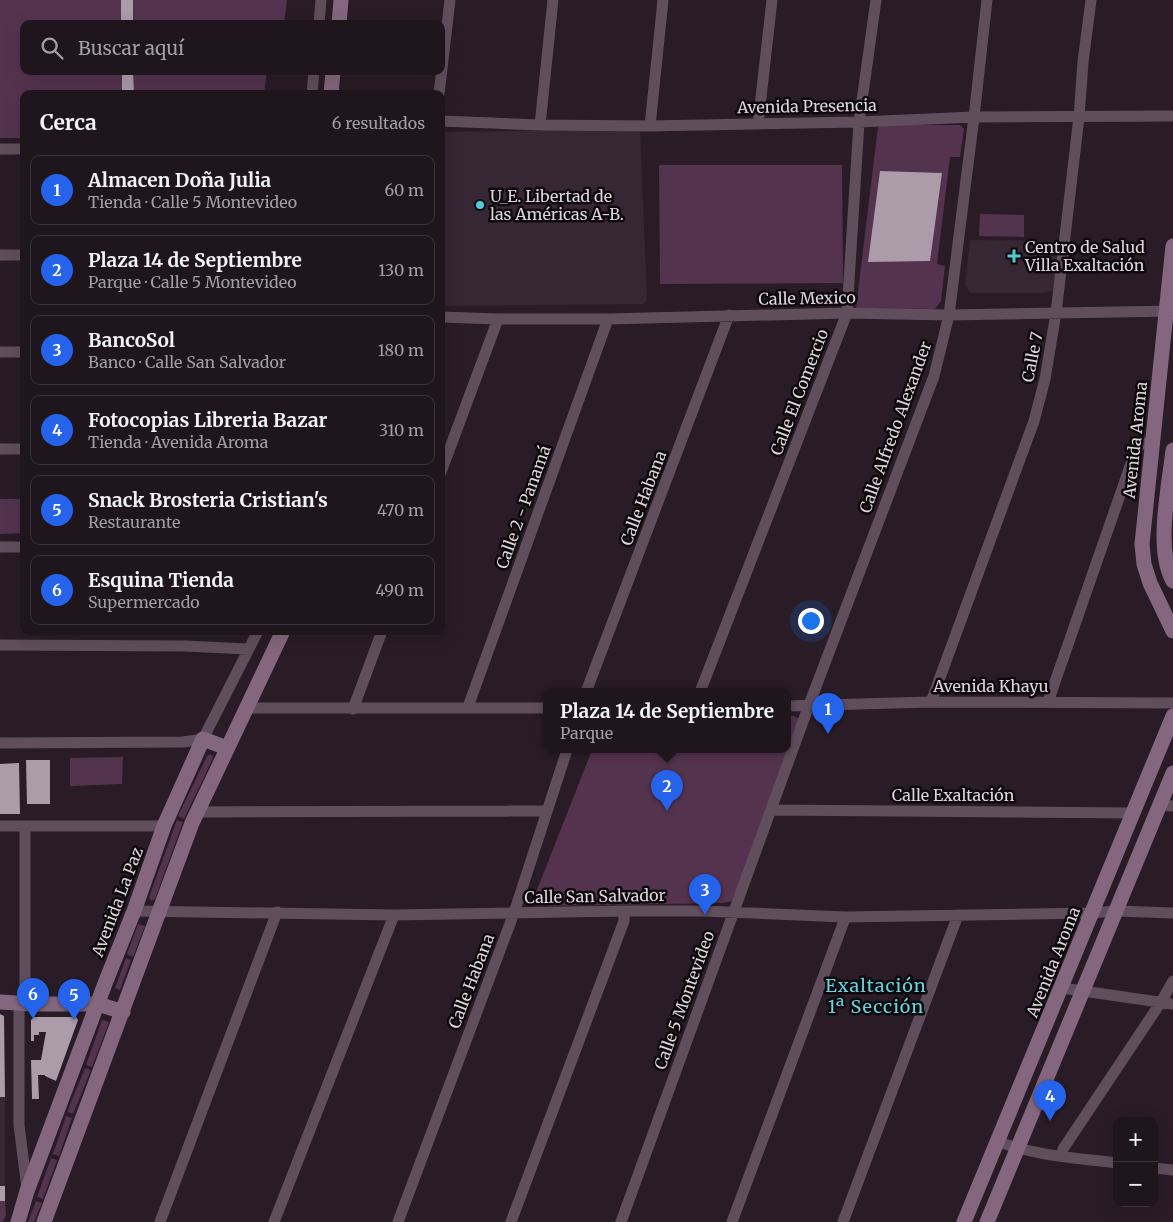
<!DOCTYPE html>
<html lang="es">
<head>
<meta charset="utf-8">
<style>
  :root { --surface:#1f151d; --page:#2c222a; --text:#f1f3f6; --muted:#a19fa4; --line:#3c343b; --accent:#2563eb }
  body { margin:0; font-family:Merriweather,serif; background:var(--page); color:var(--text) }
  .controls { position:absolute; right:15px; bottom:15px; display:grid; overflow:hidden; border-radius:10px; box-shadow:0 5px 20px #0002 }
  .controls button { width:45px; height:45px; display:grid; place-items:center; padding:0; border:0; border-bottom:1px solid var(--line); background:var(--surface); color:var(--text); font:25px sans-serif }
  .you { position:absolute; left:810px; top:620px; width:18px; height:18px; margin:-12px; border:4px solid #fff; border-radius:50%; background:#1a73e8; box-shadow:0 0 0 8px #1a73e833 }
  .badge { display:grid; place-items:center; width:32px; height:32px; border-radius:50%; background:var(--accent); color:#fff; font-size:16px; font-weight:700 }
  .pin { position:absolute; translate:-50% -41px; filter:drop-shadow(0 1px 2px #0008) }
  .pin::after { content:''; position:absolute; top:26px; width:18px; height:15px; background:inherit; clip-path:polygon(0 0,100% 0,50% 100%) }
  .popup { position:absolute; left:543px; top:688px; width:248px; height:65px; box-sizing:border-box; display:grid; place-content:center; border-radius:10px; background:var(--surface); filter:drop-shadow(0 1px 4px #0005); font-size:16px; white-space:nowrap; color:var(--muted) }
  .popup b { font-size:19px; color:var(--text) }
  .popup::after { content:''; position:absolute; left:50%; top:100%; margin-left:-10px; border:10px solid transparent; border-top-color:var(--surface) }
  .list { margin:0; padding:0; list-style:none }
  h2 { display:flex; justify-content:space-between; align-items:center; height:65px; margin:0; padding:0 20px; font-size:21px }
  h2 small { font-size:16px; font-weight:400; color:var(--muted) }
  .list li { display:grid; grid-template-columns:32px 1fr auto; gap:15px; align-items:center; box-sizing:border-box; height:70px; margin:0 10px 10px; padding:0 10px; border:1px solid var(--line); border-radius:10px }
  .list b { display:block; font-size:19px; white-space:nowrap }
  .list p { margin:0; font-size:16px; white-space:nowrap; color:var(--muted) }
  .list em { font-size:16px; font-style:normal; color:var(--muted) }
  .icon { flex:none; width:28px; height:28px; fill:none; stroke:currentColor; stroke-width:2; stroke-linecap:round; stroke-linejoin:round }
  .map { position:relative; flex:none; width:1173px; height:1222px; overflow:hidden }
  .search { position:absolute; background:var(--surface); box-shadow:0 5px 20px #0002; left:20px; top:20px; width:425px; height:55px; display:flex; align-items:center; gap:12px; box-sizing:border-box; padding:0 18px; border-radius:10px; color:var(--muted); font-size:19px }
  .panel { position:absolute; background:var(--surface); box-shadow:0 5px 20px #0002; left:20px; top:90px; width:425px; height:545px; border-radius:10px }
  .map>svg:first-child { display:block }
  .built { fill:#372634 }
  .green { fill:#54334f }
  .building { fill:#ac9ba8 }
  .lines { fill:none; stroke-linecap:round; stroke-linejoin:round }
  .street { stroke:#604e5d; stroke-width:11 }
  .secondary { stroke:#84677e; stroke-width:15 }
  .poi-dot { fill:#52cbd8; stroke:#0e090d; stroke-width:2 }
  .labels { text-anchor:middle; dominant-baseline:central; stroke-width:5; stroke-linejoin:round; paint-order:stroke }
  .street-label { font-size:16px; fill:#ded6dc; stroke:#0e090d }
  .poi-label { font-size:16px; fill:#ded6dc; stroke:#0e090d; text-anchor:start }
  .neighbourhood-label { font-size:18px; letter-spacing:1px; fill:#68d4df; stroke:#0e090d }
</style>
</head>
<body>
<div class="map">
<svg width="1173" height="1222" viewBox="0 0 1173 1222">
  <rect width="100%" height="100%" fill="#291c27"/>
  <!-- built -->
  <path class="built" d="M640,129L647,300L643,304L441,306V132Z
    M970,240L1059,241L1054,290L1045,293H970L965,285Z
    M0,1097H5V1201H0Z"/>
  <!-- green -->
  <path class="green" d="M0,0H287L284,24H24V71H267L264,94H24V138H0Z
    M883,125H960L964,129L960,157H950L937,264L945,266L941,301L935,309L856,308L878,127Z
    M659,165H842L843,283L660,284Z
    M980,214L1024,215V237L979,236Z
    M0,499H24V533L0,534Z
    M787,716H794L801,720L733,901L723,903L537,906L533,900L592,750H787Z
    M211,754L213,758L184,819L178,816L207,756Z
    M123,757L122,784L70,786V758Z
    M177,820L183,822L155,899L151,901L149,897Z
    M138,924L145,926L133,957L127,954Z
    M126,958L131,960L120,990L115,988Z
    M102,1020L109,1022L92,1067L86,1065Z
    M85,1068L91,1070L73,1114L67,1112Z
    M66,1116L72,1118L59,1156L53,1154Z
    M51,1158L57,1160L43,1199L37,1197Z
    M0,1201H5L6,1215L3,1222H0Z
    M36,1201L42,1203L34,1222H28Z"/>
  <!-- building -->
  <path class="building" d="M121,0H133V24H121Z
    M122,71H133L134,94H122Z
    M880,171L942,173L930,261L868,262Z
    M26,760H50V804H27Z
    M19,763L20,814H0V764Z
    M0,1014L4,1016L5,1097H0Z
    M34,1017H76L78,1020L56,1081L45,1076V1075H38L39,1099H32L31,1060H41L46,1032H39V1035H34V1041H31V1020Z
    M0,1186H5V1201H0Z"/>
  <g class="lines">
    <!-- street -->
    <path class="street" d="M319,24L321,0
      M312,94L314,71
      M439,94L450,0
      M441,121L540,125L650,126L859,122L974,117L1173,116
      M758,124L772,0
      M540,125L553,0
      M650,126L663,0
      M0,149H24
      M0,255H24
      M441,317L498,319H608L847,313L949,315L1173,311
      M0,352H24
      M0,449H24
      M441,472L498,319
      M0,547H24
      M0,645L185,646L248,649
      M586,692L729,315
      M700,692L847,313L859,122L876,0
      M931,702L1034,421L1045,379L1056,313L1079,117L1083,62L1091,0
      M1048,702L1135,452L1141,444L1152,442
      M787,706L931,702L1173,703
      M468,707L608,319
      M246,708H547
      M353,709L382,631
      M0,743L183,742L203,739L258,631
      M1160,805L1173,806
      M772,810L1133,813
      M198,812L547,811
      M0,826H164
      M134,911L394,915L624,911H702L845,917L1092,913L1116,911L1173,913
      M1062,988L1173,1004
      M19,1003V1125L27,1189
      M25,1004V827
      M997,1141C1035,1156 1077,1158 1117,1163
      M1061,1156L1063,1149L1161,1002L1173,981
      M1154,1168L1173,1170
      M160,1222L277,912
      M274,1222L394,915
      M398,1222L514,913L567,750
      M511,1222L624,921V911
      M621,1222L809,705L934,376L949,315L974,117L987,0
      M732,1222L844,921L845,917
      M843,1222L958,915"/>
    <!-- secondary -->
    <path class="secondary" d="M339,24L341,0
      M331,94L333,71
      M1173,246L1142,544L1144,564L1150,583L1173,631
      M1173,450C1169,486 1155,550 1173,581
      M0,1002L33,1004H98L123,1012
      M18,1222L27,1191L106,981L134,911L164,826L203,739L227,748
      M44,1222L192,823L283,631
      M964,1222L1173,716
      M987,1222L1173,773"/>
  </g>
  <!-- markers -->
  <g class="poi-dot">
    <circle cx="480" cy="205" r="5"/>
    <path d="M1011.5 248.5h5v5h5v5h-5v5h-5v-5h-5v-5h5z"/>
  </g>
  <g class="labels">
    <!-- street labels -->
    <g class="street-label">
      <text transform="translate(807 106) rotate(-1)">Avenida Presencia</text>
      <text transform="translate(807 298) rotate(-1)">Calle Mexico</text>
      <text transform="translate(1032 357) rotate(-79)">Calle 7</text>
      <text transform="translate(799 392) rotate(-69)">Calle El Comercio</text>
      <text transform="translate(895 427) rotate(-70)">Calle Alfredo Alexander</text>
      <text transform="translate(1135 440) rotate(-84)">Avenida Aroma</text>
      <text transform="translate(643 498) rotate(-69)">Calle Habana</text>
      <text transform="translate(523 507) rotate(-70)">Calle 2 - Panamá</text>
      <text x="991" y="686">Avenida Khayu</text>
      <text x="953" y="795">Calle Exaltación</text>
      <text transform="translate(595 896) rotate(-1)">Calle San Salvador</text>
      <text transform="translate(117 902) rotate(-69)">Avenida La Paz</text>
      <text transform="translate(1053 962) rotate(-68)">Avenida Aroma</text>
      <text transform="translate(471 981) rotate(-69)">Calle Habana</text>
      <text transform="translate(684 1000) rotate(-70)">Calle 5 Montevideo</text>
    </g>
    <!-- poi labels -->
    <g class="poi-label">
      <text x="490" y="196">U_E. Libertad de<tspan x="490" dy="18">las Américas A-B.</tspan></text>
      <text x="1025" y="247">Centro de Salud<tspan x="1025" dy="18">Villa Exaltación</tspan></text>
    </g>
    <!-- neighbourhood labels -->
    <g class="neighbourhood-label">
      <text x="876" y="985">Exaltación<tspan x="876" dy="21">1ª Sección</tspan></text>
    </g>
  </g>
</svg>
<div class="controls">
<button>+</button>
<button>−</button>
</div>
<div class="you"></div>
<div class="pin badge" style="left:828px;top:734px">1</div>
<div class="pin badge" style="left:667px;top:811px">2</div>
<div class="popup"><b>Plaza 14 de Septiembre</b>Parque</div>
<div class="pin badge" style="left:705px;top:915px">3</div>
<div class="pin badge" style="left:1050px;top:1121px">4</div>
<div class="pin badge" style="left:74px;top:1020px">5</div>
<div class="pin badge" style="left:33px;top:1019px">6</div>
<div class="search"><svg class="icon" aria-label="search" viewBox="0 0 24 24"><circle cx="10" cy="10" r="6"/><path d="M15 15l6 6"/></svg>Buscar aquí</div>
<section class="panel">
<h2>Cerca<small>6 resultados</small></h2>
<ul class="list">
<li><span class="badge">1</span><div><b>Almacen Doña Julia</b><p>Tienda · Calle 5 Montevideo</p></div><em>60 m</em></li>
<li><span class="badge">2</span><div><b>Plaza 14 de Septiembre</b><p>Parque · Calle 5 Montevideo</p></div><em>130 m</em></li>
<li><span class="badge">3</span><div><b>BancoSol</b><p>Banco · Calle San Salvador</p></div><em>180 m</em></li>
<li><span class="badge">4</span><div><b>Fotocopias Libreria Bazar</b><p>Tienda · Avenida Aroma</p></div><em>310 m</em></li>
<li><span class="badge">5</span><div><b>Snack Brosteria Cristian's</b><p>Restaurante</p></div><em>470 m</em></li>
<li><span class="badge">6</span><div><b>Esquina Tienda</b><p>Supermercado</p></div><em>490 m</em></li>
</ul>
</section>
</div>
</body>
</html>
